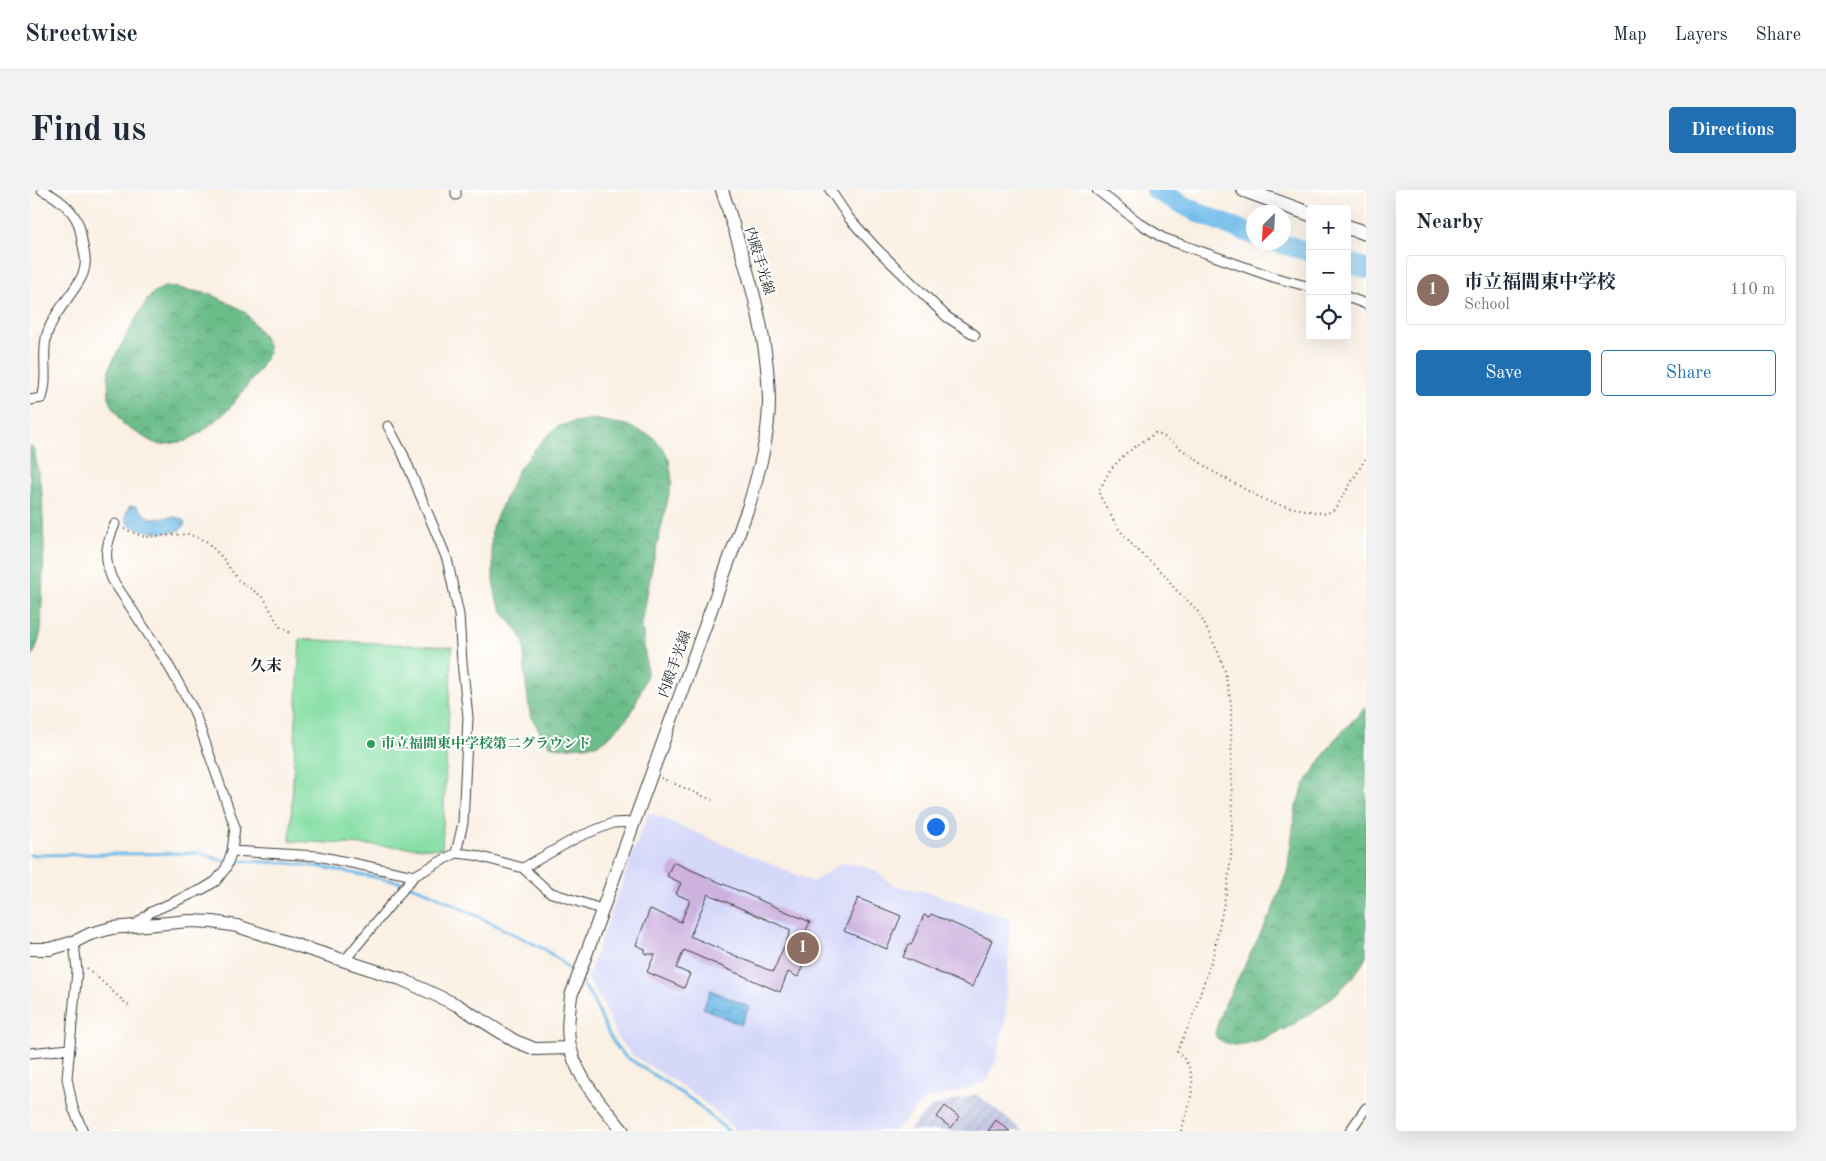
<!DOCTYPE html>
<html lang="en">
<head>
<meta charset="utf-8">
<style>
  :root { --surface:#fff; --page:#f2f2f3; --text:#1f2937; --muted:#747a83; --line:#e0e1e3; --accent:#1f6fb2 }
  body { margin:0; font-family:"Old Standard TT","Noto Serif JP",serif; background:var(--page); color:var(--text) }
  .controls { position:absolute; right:15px; top:15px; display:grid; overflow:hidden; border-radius:5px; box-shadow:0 5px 20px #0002 }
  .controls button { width:45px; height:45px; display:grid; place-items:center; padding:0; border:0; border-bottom:1px solid var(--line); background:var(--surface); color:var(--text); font:25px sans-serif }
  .compass { position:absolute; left:1216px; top:15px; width:45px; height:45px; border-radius:50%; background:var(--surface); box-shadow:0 5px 20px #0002; rotate:204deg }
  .you { position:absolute; left:905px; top:636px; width:18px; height:18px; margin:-12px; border:4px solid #fff; border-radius:50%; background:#1a73e8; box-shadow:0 0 0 8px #1a73e833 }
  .badge { display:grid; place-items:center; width:32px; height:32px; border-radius:50%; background:var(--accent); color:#fff; font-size:16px; font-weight:700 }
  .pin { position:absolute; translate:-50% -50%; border:2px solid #fff; box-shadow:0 1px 5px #0006 }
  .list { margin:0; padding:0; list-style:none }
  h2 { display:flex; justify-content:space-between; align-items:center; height:65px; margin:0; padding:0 20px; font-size:21px }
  h2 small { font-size:16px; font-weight:400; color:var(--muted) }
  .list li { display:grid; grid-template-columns:32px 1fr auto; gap:15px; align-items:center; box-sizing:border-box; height:70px; margin:0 10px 10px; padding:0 10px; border:1px solid var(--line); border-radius:5px }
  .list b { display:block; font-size:19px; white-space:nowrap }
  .list p { margin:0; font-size:16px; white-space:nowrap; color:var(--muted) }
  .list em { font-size:16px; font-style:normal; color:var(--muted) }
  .actions { display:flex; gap:10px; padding:15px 20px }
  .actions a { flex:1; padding:11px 0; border:1px solid var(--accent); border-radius:5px; text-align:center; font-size:18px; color:var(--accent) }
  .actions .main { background:var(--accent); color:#fff }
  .icon { flex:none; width:28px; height:28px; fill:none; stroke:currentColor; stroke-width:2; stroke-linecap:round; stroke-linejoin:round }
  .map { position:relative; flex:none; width:1336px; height:941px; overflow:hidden; border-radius:5px }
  header { display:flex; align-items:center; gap:30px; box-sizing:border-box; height:70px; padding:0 25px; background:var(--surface); border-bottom:1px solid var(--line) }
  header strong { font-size:24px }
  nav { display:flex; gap:28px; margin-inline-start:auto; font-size:18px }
  .intro { display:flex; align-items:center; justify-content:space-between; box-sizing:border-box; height:120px; padding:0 30px }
  h1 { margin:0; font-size:35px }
  .button { padding:12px 22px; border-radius:5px; background:var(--accent); color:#fff; font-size:18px; font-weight:700 }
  main { display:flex; gap:30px; padding:0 30px }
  aside { flex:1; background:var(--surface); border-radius:5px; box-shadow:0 5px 20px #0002 }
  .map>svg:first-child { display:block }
  .built { fill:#d5d8f9 }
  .industrial { fill:url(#industrial-furrows) }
  .forest { fill:url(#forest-crowns); stroke:#446c53 }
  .park { fill:#85dea4; stroke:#507d60 }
  .water { fill:url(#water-waves); stroke:#466c82 }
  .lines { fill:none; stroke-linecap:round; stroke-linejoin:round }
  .stream { stroke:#6fbce9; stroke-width:3 }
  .river { stroke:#6fbce9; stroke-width:20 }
  .building { fill:#cdb2df; fill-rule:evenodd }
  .street-casing { stroke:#3d3c3a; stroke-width:11 }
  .secondary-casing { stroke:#3d3c3a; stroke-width:14 }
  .primary-casing { stroke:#3d3c3a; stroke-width:16 }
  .path { stroke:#3d3c3a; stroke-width:2; stroke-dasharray:1 4; stroke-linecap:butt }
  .street { stroke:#fff; stroke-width:9 }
  .secondary { stroke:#fff; stroke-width:12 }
  .primary { stroke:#fff; stroke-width:14 }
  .leisure-dot { fill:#2e9e5b; stroke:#fff; stroke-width:2 }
  .labels { text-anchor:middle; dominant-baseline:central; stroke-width:4; stroke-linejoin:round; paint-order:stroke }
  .street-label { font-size:14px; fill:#1c1c1c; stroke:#fff }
  .leisure-label { font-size:14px; font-weight:bold; fill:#27864d; stroke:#fff; text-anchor:start }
  .quarter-label { font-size:16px; font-weight:bold; fill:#1c1c1c; stroke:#fff }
</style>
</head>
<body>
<header>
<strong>Streetwise</strong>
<nav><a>Map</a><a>Layers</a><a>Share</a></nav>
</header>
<div class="intro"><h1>Find us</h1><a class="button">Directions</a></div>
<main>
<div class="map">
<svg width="1336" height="941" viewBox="0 0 1336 941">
  <defs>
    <pattern id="industrial-furrows" width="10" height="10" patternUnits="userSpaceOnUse" patternTransform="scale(1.25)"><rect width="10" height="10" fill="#bdc3de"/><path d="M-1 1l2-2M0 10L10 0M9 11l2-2" fill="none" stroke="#a2a7be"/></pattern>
    <pattern id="forest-crowns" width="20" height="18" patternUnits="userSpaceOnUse" patternTransform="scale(1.25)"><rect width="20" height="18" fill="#6cbd8a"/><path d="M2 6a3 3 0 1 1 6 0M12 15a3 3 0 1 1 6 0" fill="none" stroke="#589970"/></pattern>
    <pattern id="water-waves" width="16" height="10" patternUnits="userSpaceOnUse" patternTransform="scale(1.25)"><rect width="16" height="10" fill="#6fbce9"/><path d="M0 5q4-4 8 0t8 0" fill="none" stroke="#60a1c7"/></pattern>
  </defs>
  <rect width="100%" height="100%" fill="#fff"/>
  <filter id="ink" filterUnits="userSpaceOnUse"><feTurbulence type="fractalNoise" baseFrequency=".02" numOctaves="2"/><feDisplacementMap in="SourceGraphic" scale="10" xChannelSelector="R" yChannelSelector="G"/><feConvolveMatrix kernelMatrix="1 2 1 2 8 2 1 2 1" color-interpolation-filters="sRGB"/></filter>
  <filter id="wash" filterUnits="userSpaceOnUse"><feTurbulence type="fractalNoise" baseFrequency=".0096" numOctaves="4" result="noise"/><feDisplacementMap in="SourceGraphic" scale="20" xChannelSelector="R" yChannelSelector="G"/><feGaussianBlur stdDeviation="1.12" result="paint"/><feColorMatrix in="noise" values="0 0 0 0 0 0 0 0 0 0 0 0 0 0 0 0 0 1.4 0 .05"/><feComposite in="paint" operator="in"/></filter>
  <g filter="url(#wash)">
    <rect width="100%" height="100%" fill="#faf0e3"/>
    <!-- built -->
    <path class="built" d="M618,622L783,692L811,673L833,676L847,681L862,695L901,703L980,729L976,827L966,871L958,890L942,897L893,911L865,941H706L679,916L661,902L604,866L587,848L572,811L557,788Z"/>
    <!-- industrial -->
    <path class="industrial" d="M946,904L993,941H877L901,917Z"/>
    <!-- forest -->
    <path class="forest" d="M137,96L181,104L214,121L232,144L238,154L239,162L228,182L197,221L173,241L156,251L130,255L122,252L94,235L79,210L78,188L79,179L84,168L115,113L124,102Z
      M563,229L596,235L623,247L633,257L639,270L642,291L622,377L612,434L617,484L608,508L600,525L576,550L565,555L530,558L520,555L512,546L500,524L495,488L494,453L488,441L474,424L467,410L463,392V371L461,359L462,337L488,280L510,253L527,237L544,232Z
      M0,255L4,259L12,303L14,356L11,441L6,459L0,468Z
      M1336,517V767C1320,803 1245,854 1205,855C1199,855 1192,851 1187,849L1185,843L1192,820L1242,721L1257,682L1266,617L1274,595L1304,550Z"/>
    <!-- park -->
    <path class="park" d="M270,449L422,457L412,659L260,651Z"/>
    <!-- water -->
    <path class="water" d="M100,316H106C111,319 114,325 119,327C131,332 145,321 155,332C153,350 109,341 98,334C95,328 95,322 100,316Z
      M681,800L719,817L711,835L673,818Z"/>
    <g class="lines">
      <!-- stream -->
      <path class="stream" d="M0,665L170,663L190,670L257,673L290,677L370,692L400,703L514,759L529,770L545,785
        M550,791C570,813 573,846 595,866L662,910L698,941"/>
      <!-- river -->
      <path class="river" d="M1125,0L1171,24L1224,45
        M1246,52L1280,62
        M1317,72L1336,79"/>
    </g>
    <g id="blocks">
      <!-- building -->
      <path class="building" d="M643,672L780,732L772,749L782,754L768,787L758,782L750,802L654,760L646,778L660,784L654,798L617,782L625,764H615V759L606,755L620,719L651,732L660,710L646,704L651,693L637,686ZM678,704L761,740L743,782L660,746Z
        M828,708L871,726L857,759L814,741Z
        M901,724L962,750L942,797L873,767L879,754L881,755L894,725L899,727Z
        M915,916L929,927L921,938L907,927Z
        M966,930L980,941H958Z"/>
    </g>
  </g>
  <g filter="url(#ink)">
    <use href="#blocks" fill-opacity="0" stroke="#3d3c3a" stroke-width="1"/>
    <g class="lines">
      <!-- street casing -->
      <g class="street-casing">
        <path id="street" d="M426,0V5
          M800,0L819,28L846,58L917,127L945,145
          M1067,0L1111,34L1133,48L1243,87L1280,97
          M1317,107L1336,114
          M0,210L12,208C19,187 11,165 17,144C24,122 41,107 51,88C58,75 55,65 52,51C51,45 50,38 48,33C42,18 25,6 12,0
          M358,236L373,264L417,369L429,425L432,472L438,527L433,633L426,663
          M85,334C76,355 73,367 82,389L136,471L164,521L205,637L202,661L196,678L186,691L173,699L121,722L105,735
          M202,661L288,666L384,686
          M493,678L548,647L583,633L604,632
          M44,752L47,781L37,888L43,918L53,941
          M315,770L384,686L426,663L444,665L493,678L519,702L574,720
          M0,863L39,859
          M1320,941L1336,918"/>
      </g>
      <!-- secondary casing -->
      <g class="secondary-casing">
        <path id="secondary" d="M0,759H20L44,752L60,744L82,738L160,731L183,732L207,736L241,747L371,789L427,815L485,851L505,859L540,858
          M593,941C573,916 549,891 541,860C536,843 539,823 541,806L719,315C729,281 739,246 739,211C738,137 714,69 692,0"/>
      </g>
      <!-- primary casing -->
      <g class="primary-casing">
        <path id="primary" d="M1214,0L1280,24
          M1317,37L1336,43"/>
      </g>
      <!-- path -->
      <path class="path" d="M94,339L115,347L158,344L176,351L192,367L208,390L234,408L249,436L261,443
        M631,588L682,610
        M57,778L100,817
        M1151,941C1160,912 1173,885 1147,861L1161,831L1183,766L1197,698L1201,668L1202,636L1201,513L1195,481L1188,462L1169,423L1162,415L1145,399L1135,385L1105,358L1088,338L1070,306V299L1080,280L1095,264L1125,243L1133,246L1182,281L1233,309L1244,314L1296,324L1305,319L1336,268"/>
      <!-- street -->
      <use href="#street" class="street"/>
      <!-- secondary -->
      <use href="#secondary" class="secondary"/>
      <!-- primary -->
      <use href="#primary" class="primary"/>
    </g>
  </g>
  <!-- markers -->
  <circle class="leisure-dot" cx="341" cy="554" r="5"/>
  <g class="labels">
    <!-- street labels -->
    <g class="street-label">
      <text transform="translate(729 71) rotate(73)">内殿手光線</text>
      <text transform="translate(645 474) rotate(-70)">内殿手光線</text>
    </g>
    <!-- leisure labels -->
    <g class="leisure-label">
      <text x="351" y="554">市立福間東中学校第二グラウンド</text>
    </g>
    <!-- quarter labels -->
    <g class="quarter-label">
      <text x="236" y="477">久末</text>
    </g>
  </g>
</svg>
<div class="controls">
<button>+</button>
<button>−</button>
<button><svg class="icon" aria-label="locate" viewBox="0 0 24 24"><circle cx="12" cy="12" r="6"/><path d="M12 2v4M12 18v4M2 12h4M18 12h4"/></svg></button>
</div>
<svg class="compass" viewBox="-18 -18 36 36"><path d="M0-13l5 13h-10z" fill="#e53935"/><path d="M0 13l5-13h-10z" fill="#747a83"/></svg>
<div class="you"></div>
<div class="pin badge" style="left:773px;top:758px;background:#8d6e63">1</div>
</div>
<aside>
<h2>Nearby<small></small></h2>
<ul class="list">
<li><span class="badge" style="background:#8d6e63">1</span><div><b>市立福間東中学校</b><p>School</p></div><em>110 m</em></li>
</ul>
<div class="actions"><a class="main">Save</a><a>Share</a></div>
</aside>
</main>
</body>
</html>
